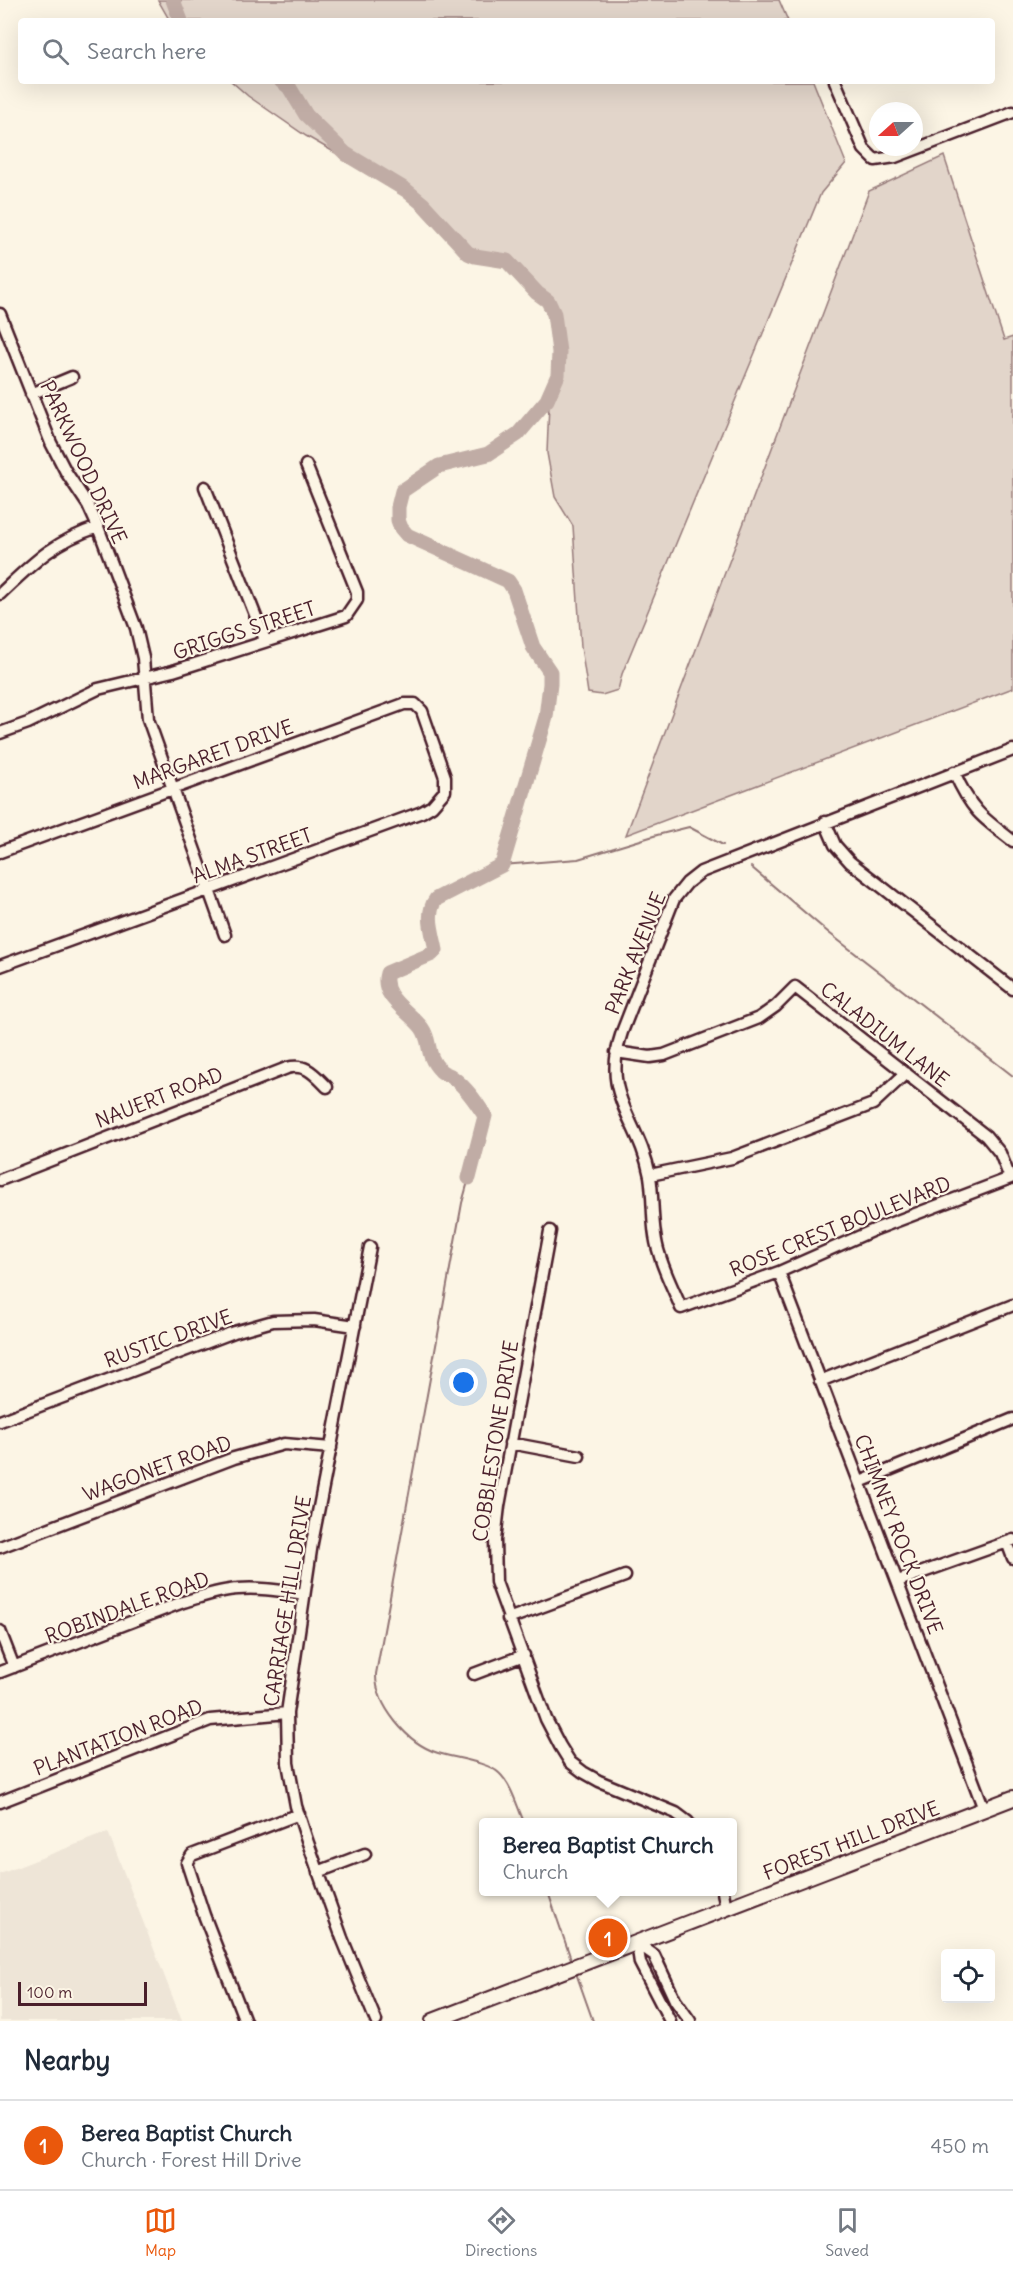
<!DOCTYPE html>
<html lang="en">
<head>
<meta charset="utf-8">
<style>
  :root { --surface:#fff; --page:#f2f2f3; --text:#1f2937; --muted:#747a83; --line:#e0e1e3; --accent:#ea580c }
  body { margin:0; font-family:Delius,sans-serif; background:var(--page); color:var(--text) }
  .controls { position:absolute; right:18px; bottom:18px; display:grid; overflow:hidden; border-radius:6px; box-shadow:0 6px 24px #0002 }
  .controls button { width:54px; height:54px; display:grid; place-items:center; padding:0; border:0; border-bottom:2px solid var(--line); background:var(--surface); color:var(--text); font:30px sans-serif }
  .compass { position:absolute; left:869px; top:102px; width:54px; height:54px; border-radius:50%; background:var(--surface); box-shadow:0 6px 24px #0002; rotate:249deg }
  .scale { position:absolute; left:18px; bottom:15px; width:129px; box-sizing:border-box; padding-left:6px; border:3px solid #4a1f2b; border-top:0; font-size:16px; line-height:21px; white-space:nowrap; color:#4a1f2b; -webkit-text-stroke:4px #fcf5e5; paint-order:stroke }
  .you { position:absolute; left:464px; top:1383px; width:21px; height:21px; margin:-15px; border:4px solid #fff; border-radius:50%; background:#1a73e8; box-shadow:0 0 0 9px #1a73e833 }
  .badge { display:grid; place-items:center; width:39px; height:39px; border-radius:50%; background:var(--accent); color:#fff; font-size:20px; font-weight:700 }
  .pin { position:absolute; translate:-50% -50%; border:3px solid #fff; box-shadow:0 2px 6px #0006 }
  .popup { position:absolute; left:479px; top:1818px; width:258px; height:78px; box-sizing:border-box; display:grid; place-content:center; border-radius:6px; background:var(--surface); filter:drop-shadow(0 2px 4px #0005); font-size:20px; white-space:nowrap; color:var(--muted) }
  .popup b { font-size:22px; color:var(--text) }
  .popup::after { content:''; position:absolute; left:50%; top:100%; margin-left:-12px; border:12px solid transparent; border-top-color:var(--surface) }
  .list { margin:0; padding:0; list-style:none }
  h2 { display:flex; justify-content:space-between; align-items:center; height:78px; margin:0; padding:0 24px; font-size:26px }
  h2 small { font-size:20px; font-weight:400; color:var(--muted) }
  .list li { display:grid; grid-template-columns:39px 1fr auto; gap:18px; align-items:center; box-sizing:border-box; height:90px; padding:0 24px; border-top:2px solid var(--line) }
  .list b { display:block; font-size:22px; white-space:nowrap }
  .list p { margin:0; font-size:20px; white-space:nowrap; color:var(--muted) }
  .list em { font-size:20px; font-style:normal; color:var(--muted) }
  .icon { flex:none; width:33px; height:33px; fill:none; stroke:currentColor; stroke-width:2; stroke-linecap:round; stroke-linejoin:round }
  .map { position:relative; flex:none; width:1013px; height:2021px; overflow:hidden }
  .search { position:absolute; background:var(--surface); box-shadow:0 6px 24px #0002; left:18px; right:18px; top:18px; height:66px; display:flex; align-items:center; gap:15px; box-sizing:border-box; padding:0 21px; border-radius:6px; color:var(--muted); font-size:22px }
  .sheet { height:168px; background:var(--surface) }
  nav { display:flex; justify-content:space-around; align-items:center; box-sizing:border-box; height:84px; border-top:2px solid var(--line); background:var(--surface); font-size:16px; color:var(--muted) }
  nav a { display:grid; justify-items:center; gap:3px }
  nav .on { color:var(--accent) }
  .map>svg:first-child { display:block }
  .built { fill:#eee5d7 }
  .green { fill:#e2d5ca; stroke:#967a7a; stroke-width:1.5 }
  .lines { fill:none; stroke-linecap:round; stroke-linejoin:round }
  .stream { stroke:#917474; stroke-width:2 }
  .river { stroke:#c0aca5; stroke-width:15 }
  .minor-casing { stroke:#4a1f2b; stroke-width:15 }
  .major-casing { stroke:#4a1f2b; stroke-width:18 }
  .minor { stroke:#fcf5e5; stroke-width:10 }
  .major { stroke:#fcf5e5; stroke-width:14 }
  .labels { text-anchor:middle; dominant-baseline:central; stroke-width:4.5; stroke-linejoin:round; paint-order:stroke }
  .street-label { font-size:20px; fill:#4a1f2b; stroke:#fcf5e5 }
</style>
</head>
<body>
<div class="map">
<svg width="1013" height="2021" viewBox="0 0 1013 2021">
  <rect width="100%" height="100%" fill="#fcf5e5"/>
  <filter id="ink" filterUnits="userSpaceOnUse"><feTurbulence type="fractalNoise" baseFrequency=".0167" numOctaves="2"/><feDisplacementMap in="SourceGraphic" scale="12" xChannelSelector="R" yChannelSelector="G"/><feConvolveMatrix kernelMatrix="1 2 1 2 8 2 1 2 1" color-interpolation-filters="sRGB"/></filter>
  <g filter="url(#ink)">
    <!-- built -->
    <path class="built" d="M108,1832L182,2021H0V1874Z"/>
    <!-- green -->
    <path class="green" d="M158,0H779L788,21H170Z
      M231,81H813L846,163L821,193L622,674L618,690L602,695L588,693L581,647L573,526L555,497L547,453L549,404L561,371L562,354L557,330L532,279L517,265L499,261L475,260L425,204L306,136L248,96Z
      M944,156L1004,340L1013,337V688L626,835L869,191Z"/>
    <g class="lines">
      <!-- stream -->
      <path class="stream" d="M502,865L578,859L657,835L689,827L723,845
        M751,867L829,933L1013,1076
        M469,1178L462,1203L376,1674C375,1705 408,1744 438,1753C454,1758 488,1762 499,1773C512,1785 517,1807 524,1822
        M548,1892L572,1962
        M576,1973L593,2021"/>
      <!-- river -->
      <path class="river" d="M173,0L181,21
        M281,81L289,87L306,115L346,154L406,190L423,204L468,253L475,256L507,261L537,293L548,301L554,314L559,352L558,375L547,400L518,434L488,454L439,466L402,491L398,507V520L401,528L407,535L508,581L514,590L533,647L550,672V684L546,717L502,865L436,899C425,914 433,933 436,950L432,954L387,973C380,997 408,1010 422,1028C432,1042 425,1055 440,1070C443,1074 448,1074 452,1077C466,1087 476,1102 485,1116L469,1178"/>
      <!-- minor casing -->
      <g class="minor-casing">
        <path id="minor" d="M835,81L864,149L875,160L895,157L1013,112
          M0,314L51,443L66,472L88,505L98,527L136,628L143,658L148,719L225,935
          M31,394L72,377
          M205,487L265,640
          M0,594C34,562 53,542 98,527
          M0,733L28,723L98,689L173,671L346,616L357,600V592L306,465
          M1013,750L701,872L687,883L674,899L622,1032C600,1097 639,1118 650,1176C654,1201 651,1229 659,1253C664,1272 674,1290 681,1308L779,1272L876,1229L1013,1177
          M954,772C971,810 981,817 1013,841
          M825,822L835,845L850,862L1013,989
          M0,852L404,704H415L422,711L445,777V791L432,806L422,812L0,966
          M616,1052L650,1057L664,1055L759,1018L776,1006L795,987L986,1136L1000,1153L1010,1178
          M650,1175L732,1158L873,1104L906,1073
          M0,1180L287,1068C306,1063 314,1074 327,1087
          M550,1231L499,1506L495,1540L496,1582L546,1719L560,1746L570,1762L583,1772L599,1781L676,1813L688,1822
          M370,1247L312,1543L287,1713L288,1763L296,1806L307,1840L342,1938L376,2021
          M779,1272L984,1809
          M820,1381L1013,1305
          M0,1421L234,1332L273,1321L314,1320L355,1326
          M510,1443L579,1456
          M860,1482L1013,1419
          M1007,1542L1013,1558
          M0,1547L234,1458L284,1444L331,1448
          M898,1581L1013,1540
          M508,1619L625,1576
          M0,1631L14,1667
          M0,1672L183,1602C201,1597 219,1590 238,1589C260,1587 282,1591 304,1594
          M474,1674L524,1655
          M0,1802L210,1720L287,1713
          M318,1872L365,1854
          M723,1892L726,1909
          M245,2021L204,1915L187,1863L192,1855L299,1814
          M670,2021L640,1963L637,1943L654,1955L675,2000L690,2021"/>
      </g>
      <!-- major casing -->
      <g class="major-casing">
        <path id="major" d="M433,2021L1013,1798"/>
      </g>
      <!-- minor -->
      <use href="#minor" class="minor"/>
      <!-- major -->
      <use href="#major" class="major"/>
    </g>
  </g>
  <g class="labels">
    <!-- street labels -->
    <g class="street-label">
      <text transform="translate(84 462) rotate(65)">PARKWOOD DRIVE</text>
      <text transform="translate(244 630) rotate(-18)">GRIGGS STREET</text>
      <text transform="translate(213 754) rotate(-20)">MARGARET DRIVE</text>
      <text transform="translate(252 855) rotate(-20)">ALMA STREET</text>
      <text transform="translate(635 953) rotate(-68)">PARK AVENUE</text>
      <text transform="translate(885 1034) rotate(38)">CALADIUM LANE</text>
      <text transform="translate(159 1097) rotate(-21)">NAUERT ROAD</text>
      <text transform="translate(840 1226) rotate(-22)">ROSE CREST BOULEVARD</text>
      <text transform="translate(168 1338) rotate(-20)">RUSTIC DRIVE</text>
      <text transform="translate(495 1441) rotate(-81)">COBBLESTONE DRIVE</text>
      <text transform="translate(157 1468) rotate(-20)">WAGONET ROAD</text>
      <text transform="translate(899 1534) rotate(69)">CHIMNEY ROCK DRIVE</text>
      <text transform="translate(287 1601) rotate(-81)">CARRIAGE HILL DRIVE</text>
      <text transform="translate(127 1607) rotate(-20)">ROBINDALE ROAD</text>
      <text transform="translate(118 1737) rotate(-21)">PLANTATION ROAD</text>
      <text transform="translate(851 1840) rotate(-21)">FOREST HILL DRIVE</text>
    </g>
  </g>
</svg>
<div class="controls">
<button><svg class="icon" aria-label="locate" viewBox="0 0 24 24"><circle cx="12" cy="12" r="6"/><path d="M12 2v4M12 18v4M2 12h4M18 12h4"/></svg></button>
</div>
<svg class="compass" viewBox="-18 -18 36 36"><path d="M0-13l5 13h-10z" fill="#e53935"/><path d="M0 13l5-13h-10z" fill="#747a83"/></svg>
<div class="scale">100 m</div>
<div class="you"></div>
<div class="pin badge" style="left:608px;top:1938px">1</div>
<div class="popup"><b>Berea Baptist Church</b>Church</div>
<div class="search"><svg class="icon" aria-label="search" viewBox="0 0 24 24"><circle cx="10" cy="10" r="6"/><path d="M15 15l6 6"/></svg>Search here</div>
</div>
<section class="sheet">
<h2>Nearby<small></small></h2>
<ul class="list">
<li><span class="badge">1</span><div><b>Berea Baptist Church</b><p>Church · Forest Hill Drive</p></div><em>450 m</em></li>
</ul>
</section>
<nav>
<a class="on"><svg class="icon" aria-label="map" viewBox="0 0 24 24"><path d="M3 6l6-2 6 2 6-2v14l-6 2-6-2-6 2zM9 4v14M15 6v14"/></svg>Map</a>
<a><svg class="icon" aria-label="directions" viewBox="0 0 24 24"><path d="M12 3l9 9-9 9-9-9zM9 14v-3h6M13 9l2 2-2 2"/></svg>Directions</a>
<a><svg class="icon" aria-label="saved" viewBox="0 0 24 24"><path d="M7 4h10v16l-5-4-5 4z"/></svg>Saved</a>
</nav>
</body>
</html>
